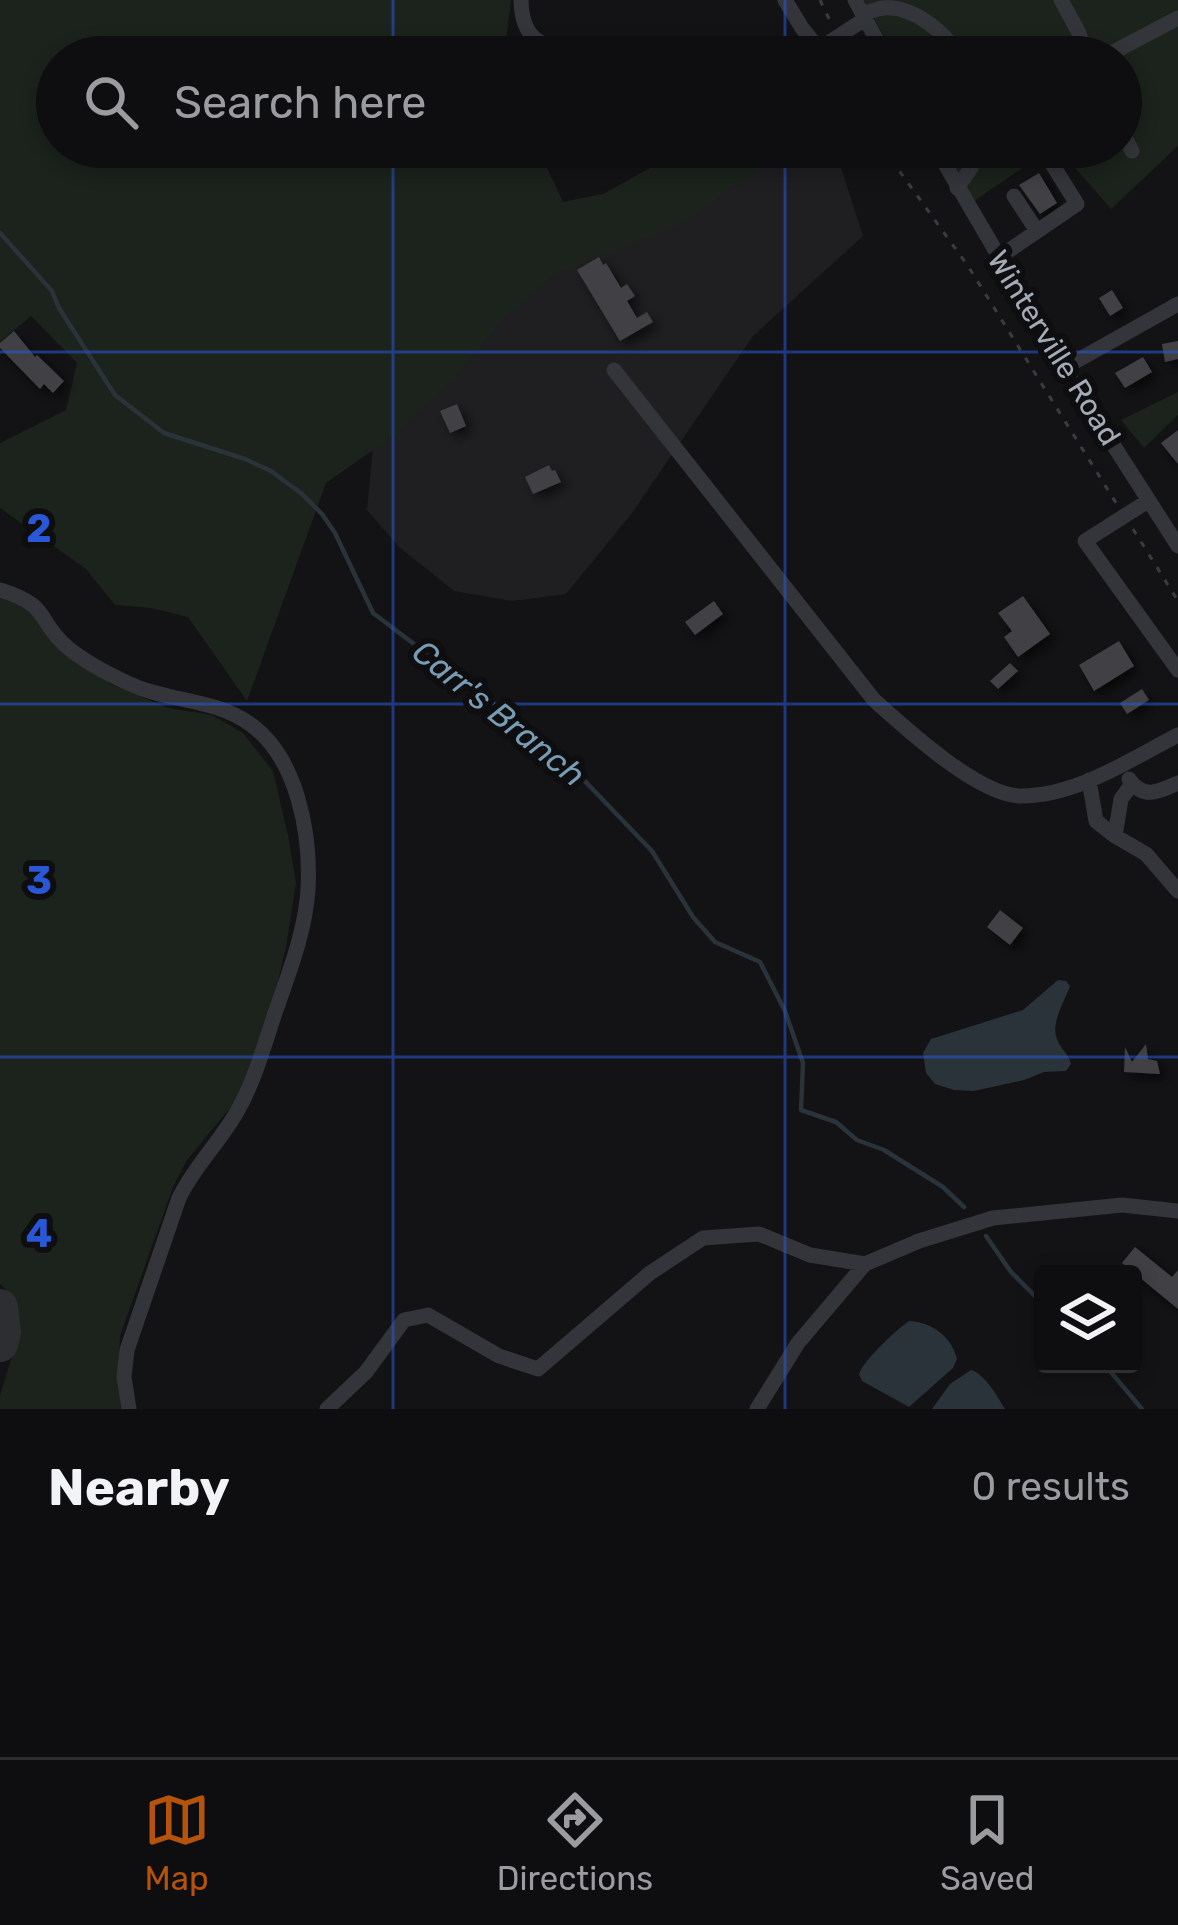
<!DOCTYPE html>
<html lang="en">
<head>
<meta charset="utf-8">
<style>
  :root { --surface:#0e0e10; --page:#171719; --text:#f1f3f6; --muted:#9b9c9f; --line:#2e2e30; --accent:#b45309 }
  body { margin:0; font-family:Rubik,sans-serif; background:var(--page); color:var(--text) }
  .controls { position:absolute; right:36px; bottom:36px; display:grid; overflow:hidden; border-radius:12px; box-shadow:0 6px 18px #0003 }
  .controls button { width:108px; height:108px; display:grid; place-items:center; padding:0; border:0; border-bottom:3px solid var(--line); background:var(--surface); color:var(--text); font:60px sans-serif }
  .list { margin:0; padding:0; list-style:none }
  h2 { display:flex; justify-content:space-between; align-items:center; height:156px; margin:0; padding:0 48px; font-size:51px }
  h2 small { font-size:39px; font-weight:400; color:var(--muted) }
  .icon { flex:none; width:66px; height:66px; fill:none; stroke:currentColor; stroke-width:2; stroke-linecap:round; stroke-linejoin:round }
  .map { position:relative; flex:none; width:1178px; height:1409px; overflow:hidden }
  .search { position:absolute; background:var(--surface); box-shadow:0 6px 18px #0003; left:36px; right:36px; top:36px; height:132px; display:flex; align-items:center; gap:30px; box-sizing:border-box; padding:0 42px; border-radius:66px; color:var(--muted); font-size:45px }
  .sheet { height:348px; background:var(--surface) }
  nav { display:flex; justify-content:space-around; align-items:center; box-sizing:border-box; height:168px; border-top:3px solid var(--line); background:var(--surface); font-size:33px; color:var(--muted) }
  nav a { display:grid; justify-items:center; gap:6px }
  nav .on { color:var(--accent) }
  .map>svg:first-child { display:block }
  .built { fill:#1f1f22 }
  .green { fill:#1b231c }
  .water { fill:#293339 }
  .lines { fill:none; stroke-linecap:round; stroke-linejoin:round }
  .stream { stroke:#293339; stroke-width:4.5 }
  .taxiway { stroke:#2d2e32; stroke-width:36 }
  .building { fill:#3f4145; filter:url(#shadow) }
  .path { stroke:#3a3c41; stroke-width:3; stroke-dasharray:6 9; stroke-linecap:butt }
  .minor { stroke:#34353a; stroke-width:15 }
  .grid { fill:none; stroke:#2a57d5; stroke-width:3; stroke-opacity:0.55 }
  .labels { text-anchor:middle; dominant-baseline:central; stroke-width:12; stroke-linejoin:round; paint-order:stroke }
  .street-label { font-size:30px; fill:#a4abb6; stroke:#0e0e10 }
  .water-label { font-size:33px; font-style:italic; fill:#789cb4; stroke:#0e0e10 }
  .grid-label { font-size:39px; text-anchor:middle; font-weight:bold; fill:#2a57d5; stroke:#0e0e10; stroke-width:12; stroke-linejoin:round; paint-order:stroke }
</style>
</head>
<body>
<div class="map">
<svg width="1178" height="1409" viewBox="0 0 1178 1409">
  <defs>
    <filter id="shadow"><feDropShadow dx="5.5" dy="5.5" stdDeviation="6" flood-color="#0009"/></filter>
  </defs>
  <rect width="100%" height="100%" fill="#131315"/>
  <!-- built -->
  <path class="built" d="M777,148L837,155L863,236L753,336L632,513L566,594L512,601L454,591L399,547L367,510L373,446L545,270Z"/>
  <!-- green -->
  <path class="green" d="M0,0H511L504,57H57V147H533L542,157L563,202L603,194L688,147H782L787,154L739,182L683,223L553,275L505,317L450,382L396,434L326,483L247,701L188,617L151,608L115,605L86,569L0,508V443L66,410L77,363L31,316L0,342Z
    M864,0H1178V146L1111,209L1057,147H1121V57H895Z
    M945,147H1053L974,201Z
    M1178,392V415L1144,448L1121,420Z
    M0,594L28,605L58,644L111,684L168,708L212,715L243,733L273,771L288,835L296,883L286,947L272,1007L254,1063L234,1103L187,1160L173,1187L120,1336L118,1384L121,1409H0V1396L19,1333C20,1313 15,1297 0,1284Z"/>
  <!-- water -->
  <path class="water" d="M1058,980L1066,981L1070,986C1065,1000 1052,1021 1056,1036C1058,1047 1068,1052 1071,1064L1066,1071L1044,1072L1024,1080L974,1091L954,1090L935,1084L926,1073L923,1053L931,1039L1023,1010Z
    M909,1321C932,1322 952,1337 957,1359L953,1368L909,1407L862,1381L859,1374C864,1360 896,1330 909,1321Z
    M971,1370C986,1375 997,1396 1005,1409H932L950,1384Z"/>
  <g class="lines">
    <!-- stream -->
    <path class="stream" d="M0,233L52,291L59,308L115,395L164,433L245,459L271,471L302,494L322,514L335,533L373,613L556,751L652,851L693,917L715,942L760,962L785,1011L803,1063L801,1110L836,1122L857,1140L884,1150L943,1187L964,1207
      M986,1236L1011,1272L1043,1304
      M1104,1364L1142,1409"/>
    <!-- taxiway -->
    <path class="taxiway" d="M0,1307L3,1332L0,1344"/>
  </g>
  <!-- building -->
  <path class="building" d="M1039,173L1057,203L1040,214L1019,185Z
    M599,257L603,265L606,263L621,288L627,284L635,296L627,301L637,318L647,312L653,322L620,341L577,270Z
    M1112,290L1123,308L1110,316L1099,298Z
    M14,331L35,357L37,355L64,381L53,393L44,384L40,389L0,348V343Z
    M1178,341V359L1165,362L1162,344Z
    M1143,357L1152,372L1125,388L1115,373Z
    M457,404L466,426L450,433L440,411Z
    M1178,430V464L1161,443Z
    M549,465L552,471L555,470L561,482L533,494L525,477Z
    M1023,596L1050,634L1018,657L1004,637L1012,631L998,613Z
    M714,601L723,614L695,635L685,622Z
    M1119,641L1134,666L1094,691L1079,665Z
    M1010,663L1018,671L998,689L990,681Z
    M1142,689L1149,700L1127,714L1120,703Z
    M1000,910L1023,928L1010,945L987,927Z
    M1146,1044L1148,1059L1157,1061L1160,1074L1124,1072L1125,1047L1132,1062Z
    M1135,1247L1172,1277L1178,1270V1309L1122,1263Z"/>
  <g class="lines">
    <!-- path -->
    <path class="path" d="M820,0L832,25
      M882,147L968,266L1118,506
      M1133,529L1178,601"/>
    <!-- minor -->
    <path class="minor" d="M521,0C522,50 552,46 592,57
      M785,0L802,28L819,49
      M855,0L886,57
      M1061,0L1079,33L1086,57
      M863,14C869,12 876,9 883,8C912,5 946,32 959,57
      M812,57L819,49L865,19
      M1104,57L1178,18
      M1121,130L1132,151
      M935,147L1064,368L1178,546
      M957,188L971,168L974,147
      M1014,196L1037,231
      M998,258L1077,204L1052,164
      M1064,368L1178,304
      M614,370L874,700C905,728 979,796 1021,796C1077,796 1131,759 1178,735
      M1148,501L1085,541L1178,670
      M0,590C52,606 35,619 67,647C85,662 108,674 130,684C169,702 213,698 250,724C298,758 311,835 308,890C305,935 286,980 272,1022C262,1053 252,1087 235,1115C218,1144 194,1167 179,1198L127,1350L124,1377L129,1409
      M1129,779C1143,800 1159,792 1178,783
      M1089,780L1096,821L1115,836
      M1132,784L1121,799L1115,836L1146,854L1178,891
      M327,1409L366,1372L404,1320L428,1315L499,1356L538,1369L650,1273L703,1238L759,1234L810,1255L865,1264
      M757,1409L798,1343L865,1264L919,1241L993,1218L1122,1205L1178,1211"/>
  </g>
  <!-- grid -->
  <path class="grid" d="M393,0V57M785,0V57M393,147V1409M785,147V1409M0,352H1178M0,704H1178M0,1057H1178"/>
  <g class="labels">
    <!-- street labels -->
    <g class="street-label">
      <text transform="translate(1054 348) rotate(58)">Winterville Road</text>
    </g>
    <!-- water labels -->
    <g class="water-label">
      <text transform="translate(499 713) rotate(39)">Carr's Branch</text>
    </g>
  </g>
  <g class="grid-label">
    <text x="39" y="542">2</text>
    <text x="39" y="894">3</text>
    <text x="39" y="1247">4</text>
  </g>
</svg>
<div class="controls">
<button><svg class="icon" aria-label="layers" viewBox="0 0 24 24"><path d="M12 4l9 5-9 5-9-5zM3 14l9 5 9-5"/></svg></button>
</div>
<div class="search"><svg class="icon" aria-label="search" viewBox="0 0 24 24"><circle cx="10" cy="10" r="6"/><path d="M15 15l6 6"/></svg>Search here</div>
</div>
<section class="sheet">
<h2>Nearby<small>0 results</small></h2>
<ul class="list">
</ul>
</section>
<nav>
<a class="on"><svg class="icon" aria-label="map" viewBox="0 0 24 24"><path d="M3 6l6-2 6 2 6-2v14l-6 2-6-2-6 2zM9 4v14M15 6v14"/></svg>Map</a>
<a><svg class="icon" aria-label="directions" viewBox="0 0 24 24"><path d="M12 3l9 9-9 9-9-9zM9 14v-3h6M13 9l2 2-2 2"/></svg>Directions</a>
<a><svg class="icon" aria-label="saved" viewBox="0 0 24 24"><path d="M7 4h10v16l-5-4-5 4z"/></svg>Saved</a>
</nav>
</body>
</html>
